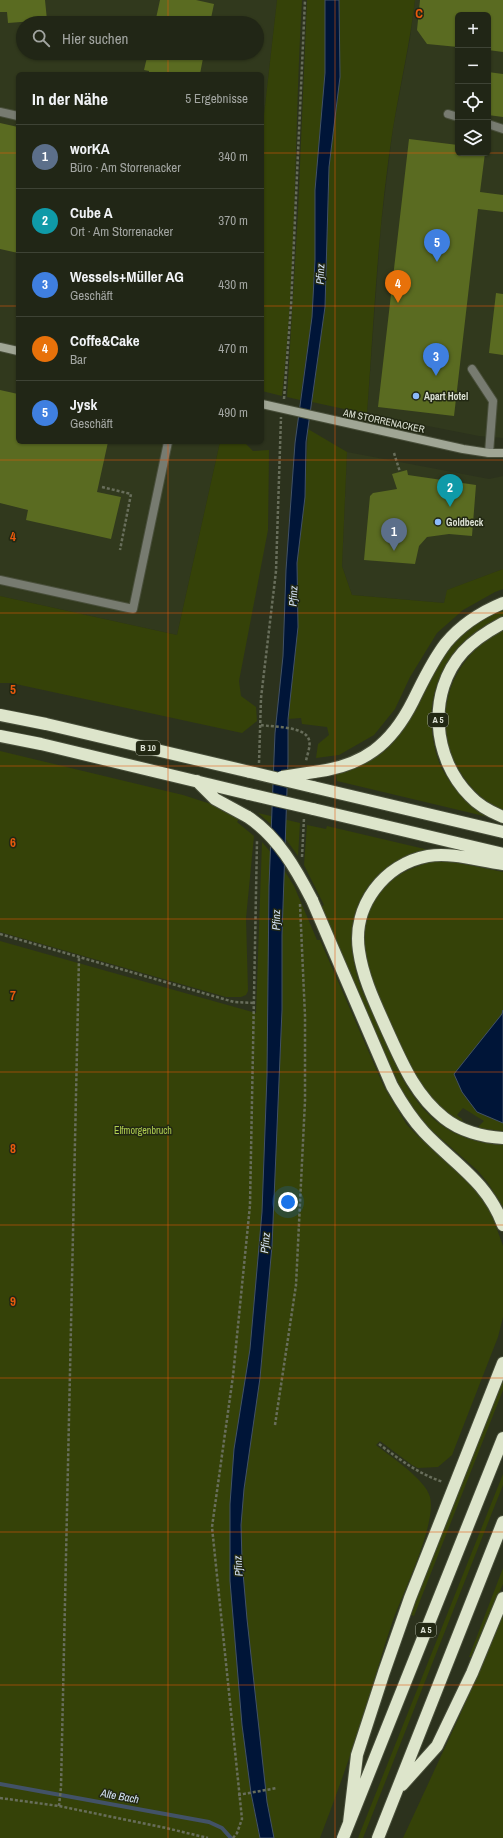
<!DOCTYPE html>
<html lang="de">
<head>
<meta charset="utf-8">
<style>
  :root { --surface:#212616; --page:#2d3223; --text:#f1f3f6; --muted:#a2a5a1; --line:#3e4335; --accent:#8bbafc }
  body { margin:0; font-family:"Archivo Narrow",sans-serif; background:var(--page); color:var(--text) }
  .controls { position:absolute; right:12px; top:12px; display:grid; overflow:hidden; border-radius:6px; box-shadow:0 1px 3px #0004 }
  .controls button { width:36px; height:36px; display:grid; place-items:center; padding:0; border:0; border-bottom:1px solid var(--line); background:var(--surface); color:var(--text); font:20px sans-serif }
  .you { position:absolute; left:288px; top:1202px; width:14px; height:14px; margin:-10px; border:3px solid #fff; border-radius:50%; background:#1a73e8; box-shadow:0 0 0 6px #1a73e833 }
  .badge { display:grid; place-items:center; width:26px; height:26px; border-radius:50%; background:var(--accent); color:#fff; font-size:13px; font-weight:700 }
  .pin { position:absolute; translate:-50% -33px; filter:drop-shadow(0 1px 2px #0008) }
  .pin::after { content:''; position:absolute; top:21px; width:14px; height:12px; background:inherit; clip-path:polygon(0 0,100% 0,50% 100%) }
  .list { margin:0; padding:0; list-style:none }
  h2 { display:flex; justify-content:space-between; align-items:center; height:52px; margin:0; padding:0 16px; font-size:17px }
  h2 small { font-size:13px; font-weight:400; color:var(--muted) }
  .list li { display:grid; grid-template-columns:26px 1fr auto; gap:12px; align-items:center; box-sizing:border-box; height:64px; padding:0 16px; border-top:1px solid var(--line) }
  .list b { display:block; font-size:15px; white-space:nowrap }
  .list p { margin:0; font-size:13px; white-space:nowrap; color:var(--muted) }
  .list em { font-size:13px; font-style:normal; color:var(--muted) }
  .icon { flex:none; width:22px; height:22px; fill:none; stroke:currentColor; stroke-width:2; stroke-linecap:round; stroke-linejoin:round }
  .map { position:relative; flex:none; width:503px; height:1838px; overflow:hidden }
  .search { position:absolute; background:var(--surface); box-shadow:0 1px 3px #0004; left:16px; top:16px; width:248px; height:44px; display:flex; align-items:center; gap:10px; box-sizing:border-box; padding:0 14px; border-radius:22px; color:var(--muted); font-size:15px }
  .panel { position:absolute; background:var(--surface); box-shadow:0 1px 3px #0004; left:16px; top:72px; width:248px; height:372px; border-radius:6px }
  .map>svg:first-child { display:block }
  .built { fill:#31391d; fill-rule:evenodd }
  .green { fill:#354208 }
  .water { fill:#001538; stroke:#425267 }
  .lines { fill:none; stroke-linecap:round; stroke-linejoin:round }
  .stream { stroke:#425267; stroke-width:4 }
  .building { fill:#5a6b21 }
  .lane-casing { stroke:#484e3a; stroke-width:10 }
  .secondary-casing { stroke:#484e3a; stroke-width:10 }
  .highway-casing { stroke:#484e3a; stroke-width:14 }
  .path { stroke:#686e5b; stroke-width:2.5; stroke-dasharray:3 2; stroke-linecap:butt }
  .lane { stroke:#777b70; stroke-width:8 }
  .secondary { stroke:#a0a695; stroke-width:8 }
  .highway { stroke:#dde5cb; stroke-width:12 }
  .highway-bridge-casing { stroke:#484e3a; stroke-width:14; stroke-linecap:butt }
  .highway-bridge { stroke:#dde5cb; stroke-width:12 }
  .grid { fill:none; stroke:#e8590c; stroke-width:1; stroke-opacity:0.55 }
  .poi-dot { fill:#8bbafc; stroke:#222813; stroke-width:1.5 }
  .labels { text-anchor:middle; dominant-baseline:central; stroke-width:3; stroke-linejoin:round; paint-order:stroke }
  .shield { fill:#222813; stroke:#a5aa9b; stroke-width:1 }
  .shield-label { font-size:9px; font-weight:bold; fill:#dde2d5 }
  .poi-label { font-size:10px; font-weight:bold; fill:#dde2d5; stroke:#222813; text-anchor:start }
  .street-label { font-size:10px; fill:#dde2d5; stroke:#222813 }
  .park-label { font-size:10px; fill:#b0ce50; stroke:#222813 }
  .water-label { font-size:11px; font-style:italic; fill:#d4e2f6; stroke:#222813 }
  .grid-label { font-size:13px; text-anchor:middle; font-weight:bold; fill:#e8590c; stroke:#222813; stroke-width:3; stroke-linejoin:round; paint-order:stroke }
</style>
</head>
<body>
<div class="map">
<svg width="503" height="1838" viewBox="0 0 503 1838">
  <rect width="100%" height="100%" fill="#2c321d"/>
  <!-- built -->
  <path class="built" d="M0,0H277L262,132V74H18V442H220L177,635L0,596ZM23,23H257V53H23Z
    M415,0H503V438L479,436L367,414L381,225L393,128L410,39ZM458,15H488V153H458Z
    M347,452L489,479L503,476V569L448,590L444,603L352,595L342,566Z"/>
  <!-- green -->
  <path class="green" d="M277,0H302C294,132 297,264 282,396L262,391V132Z
    M307,0H325V73L315,190V260L312,317L300,400L287,397L298,212Z
    M339,0H415C410,43 400,85 393,128C378,223 374,319 367,414L312,402L325,307L329,167L340,77Z
    M308,429L347,452L342,566L352,595L444,603L447,590L503,569V589L495,592L463,610L437,633L410,677L395,709L374,735L339,755L316,758L318,744L329,735L327,727L302,724L301,718L288,719L298,627L297,563L305,497Z
    M220,442H244L253,451L269,450L268,530L239,681L241,696L256,707L257,721L242,733L11,683H0V596L177,635Z
    M503,610V616C453,639 424,683 433,739C435,751 438,763 445,774C456,793 471,804 488,817L337,781L336,775C355,764 371,764 389,747C417,719 425,680 449,648C463,630 483,619 503,610Z
    M503,630V812C427,770 425,671 503,630Z
    M0,751L183,795L214,805L239,819L237,822L254,836L246,918L248,991L246,995L241,997H226L0,932Z
    M258,813L300,823L298,856L283,835Z
    M307,825L326,829L327,826L429,850C420,853 410,854 401,859C355,883 344,928 357,976C362,993 371,1010 378,1026C405,1088 426,1140 503,1145V1207L488,1183L478,1171L429,1128L404,1096L321,907L324,905L304,865Z
    M262,842L279,862L294,886L317,940H320L384,1087L396,1107L407,1125L421,1139L464,1176L488,1204L503,1246V1317L498,1337L452,1455L438,1467L418,1468L412,1465L380,1441L376,1445C390,1456 426,1480 430,1497C437,1524 402,1595 392,1623C382,1652 374,1683 364,1712C351,1755 336,1796 320,1838H0V941L256,1013Z
    M431,862H454L503,872V1131L477,1128L484,1121L463,1108L457,1115L462,1119L463,1122C434,1122 401,1046 391,1024C381,1003 370,981 366,958C357,907 382,875 431,862Z
    M503,1375V1390L414,1616L409,1614Z
    M503,1474V1485L363,1838H358Z
    M503,1568V1584L471,1657H469Z
    M503,1613V1838H403L460,1715Z"/>
  <!-- water -->
  <path class="water" d="M325,0H339L340,77L329,167L325,307L306,442L305,497L297,563L298,627L288,719V761L282,935V1010L272,1246L260,1378L244,1489L241,1525L242,1561L247,1619L267,1802L274,1838H260L251,1793L242,1725L230,1581V1504L234,1449L250,1349L262,1212L267,1075L269,886L275,733L283,656L286,570L295,443L312,317L315,260V190L325,73Z
    M503,1010V1123L477,1112L462,1092L454,1074L502,1014Z"/>
  <g class="lines">
    <!-- stream -->
    <path class="stream" d="M0,1784L209,1822L222,1828L231,1838"/>
  </g>
  <!-- building -->
  <path class="building" d="M0,0H45L47,20L8,23L7,12H0Z
    M160,0H196L214,4L210,23H155Z
    M420,0H503V52L488,50V15H458V47L427,44L417,30Z
    M148,53H204L200,74H149V71L144,70Z
    M488,72L503,74V117L488,115Z
    M0,123L18,127V253L0,249Z
    M409,139L458,145V153H485L480,192L503,195V212L478,209L454,416L378,407Z
    M496,293L503,294V355L489,353Z
    M0,390L18,394V442H108L97,492L121,497L111,539L26,520L28,510L0,503Z
    M407,470L408,475L476,485L472,536L449,534L427,537L419,546L415,564L364,560L370,496L373,493L397,489L392,474Z"/>
  <g class="lines">
    <!-- lane casing -->
    <g class="lane-casing">
      <path id="lane" d="M0,112L18,116
        M448,114L458,117
        M488,124L503,129
        M472,369L493,401L489,453
        M0,580L133,609L168,442"/>
    </g>
    <!-- secondary casing -->
    <g class="secondary-casing">
      <path id="secondary" d="M0,347L18,351
        M262,404L463,449L489,453H503"/>
    </g>
    <!-- highway casing -->
    <g class="highway-casing">
      <path id="highway" d="M503,623C488,631 475,639 463,652C427,692 432,758 470,796C479,806 491,812 503,817
        M0,715L46,724L250,772
        M0,736L41,744L249,794
        M314,772C363,766 391,745 413,701C423,681 432,661 446,643C461,625 481,612 503,603
        M197,781L215,799L248,817
        M313,787L503,832
        M313,809L503,854
        M503,864C479,861 453,852 428,856C384,864 352,906 359,951C363,979 376,1005 387,1030C402,1063 415,1095 444,1118C460,1131 483,1137 503,1138
        M312,900L392,1086C401,1102 411,1118 424,1132C453,1163 487,1181 503,1225
        M402,1785L437,1746L472,1673L503,1598
        M349,1823L357,1755L384,1672L410,1598L503,1363
        M343,1838L503,1438
        M378,1838L503,1522"/>
    </g>
    <!-- path -->
    <path class="path" d="M284,399L291,306L305,0
      M394,453L400,472
      M102,487L131,494L120,550
      M261,725C272,727 306,726 309,740C311,746 307,755 306,761
      M259,763L261,698L276,571L281,417
      M302,857L304,818
      M0,934L234,1002L253,1003
      M275,1425L296,1285L305,1101V1016L300,904
      M379,1444C400,1460 419,1474 443,1482
      M238,1795L277,1788
      M0,1798L59,1806L166,1828L208,1838
      M59,1806L61,1787L79,957
      M233,1838L237,1833L242,1819L212,1527L233,1376L250,1205L257,840"/>
    <!-- lane -->
    <use href="#lane" class="lane"/>
    <!-- secondary -->
    <use href="#secondary" class="secondary"/>
    <!-- highway -->
    <use href="#highway" class="highway"/>
    <!-- highway-bridge casing -->
    <g class="highway-bridge-casing">
      <path id="highway-bridge" d="M250,772L313,787
        M282,777L314,772
        M249,794L313,809
        M248,817C278,837 296,869 312,900"/>
    </g>
    <!-- highway-bridge -->
    <use href="#highway-bridge" class="highway-bridge"/>
  </g>
  <!-- grid -->
  <path class="grid" d="M168,0V23M335,0V1838M168,53V74M0,153H18M262,153H503M0,306H18M262,306H503M168,442V1838M0,460H503M0,613H503M0,766H503M0,919H503M0,1072H503M0,1225H503M0,1378H503M0,1532H503M0,1685H503"/>
  <!-- markers -->
  <g class="poi-dot">
    <circle cx="416" cy="396" r="4"/>
    <circle cx="438" cy="522" r="4"/>
  </g>
  <g class="labels">
    <!-- shield labels -->
    <g class="shield">
      <rect x="428" y="713" width="20" height="14" rx="3"/>
      <rect x="136" y="741" width="24" height="14" rx="3"/>
      <rect x="416" y="1623" width="20" height="14" rx="3"/>
    </g>
    <g class="shield-label">
      <text x="438" y="720">A 5</text>
      <text x="148" y="748">B 10</text>
      <text x="426" y="1630">A 5</text>
    </g>
    <!-- poi labels -->
    <g class="poi-label">
      <text x="424" y="396">Apart Hotel</text>
      <text x="446" y="522">Goldbeck</text>
    </g>
    <!-- street labels -->
    <g class="street-label">
      <text transform="translate(384 421) rotate(12)">AM STORRENACKER</text>
    </g>
    <!-- park labels -->
    <g class="park-label">
      <text x="143" y="1130">Elfmorgenbruch</text>
    </g>
    <!-- water labels -->
    <g class="water-label">
      <text transform="translate(320 274) rotate(-88)">Pfinz</text>
      <text transform="translate(293 596) rotate(-87)">Pfinz</text>
      <text transform="translate(276 920) rotate(-89)">Pfinz</text>
      <text transform="translate(265 1243) rotate(-85)">Pfinz</text>
      <text transform="translate(238 1566) rotate(-94)">Pfinz</text>
      <text transform="translate(120 1796) rotate(10)">Alte Bach</text>
    </g>
  </g>
  <g class="grid-label">
    <text x="419" y="18">C</text>
    <text x="13" y="541">4</text>
    <text x="13" y="694">5</text>
    <text x="13" y="847">6</text>
    <text x="13" y="1000">7</text>
    <text x="13" y="1153">8</text>
    <text x="13" y="1306">9</text>
  </g>
</svg>
<div class="controls">
<button>+</button>
<button>−</button>
<button><svg class="icon" aria-label="locate" viewBox="0 0 24 24"><circle cx="12" cy="12" r="6"/><path d="M12 2v4M12 18v4M2 12h4M18 12h4"/></svg></button>
<button><svg class="icon" aria-label="layers" viewBox="0 0 24 24"><path d="M12 4l9 5-9 5-9-5zM3 14l9 5 9-5"/></svg></button>
</div>
<div class="you"></div>
<div class="pin badge" style="left:394px;top:551px;background:#5c6f8a">1</div>
<div class="pin badge" style="left:450px;top:507px;background:#0f9aa8">2</div>
<div class="pin badge" style="left:436px;top:376px;background:#3f7fe0">3</div>
<div class="pin badge" style="left:398px;top:303px;background:#e8710a">4</div>
<div class="pin badge" style="left:437px;top:262px;background:#3f7fe0">5</div>
<div class="search"><svg class="icon" aria-label="search" viewBox="0 0 24 24"><circle cx="10" cy="10" r="6"/><path d="M15 15l6 6"/></svg>Hier suchen</div>
<section class="panel">
<h2>In der Nähe<small>5 Ergebnisse</small></h2>
<ul class="list">
<li><span class="badge" style="background:#5c6f8a">1</span><div><b>worKA</b><p>Büro · Am Storrenacker</p></div><em>340 m</em></li>
<li><span class="badge" style="background:#0f9aa8">2</span><div><b>Cube A</b><p>Ort · Am Storrenacker</p></div><em>370 m</em></li>
<li><span class="badge" style="background:#3f7fe0">3</span><div><b>Wessels+Müller AG</b><p>Geschäft</p></div><em>430 m</em></li>
<li><span class="badge" style="background:#e8710a">4</span><div><b>Coffe&amp;Cake</b><p>Bar</p></div><em>470 m</em></li>
<li><span class="badge" style="background:#3f7fe0">5</span><div><b>Jysk</b><p>Geschäft</p></div><em>490 m</em></li>
</ul>
</section>
</div>
</body>
</html>
